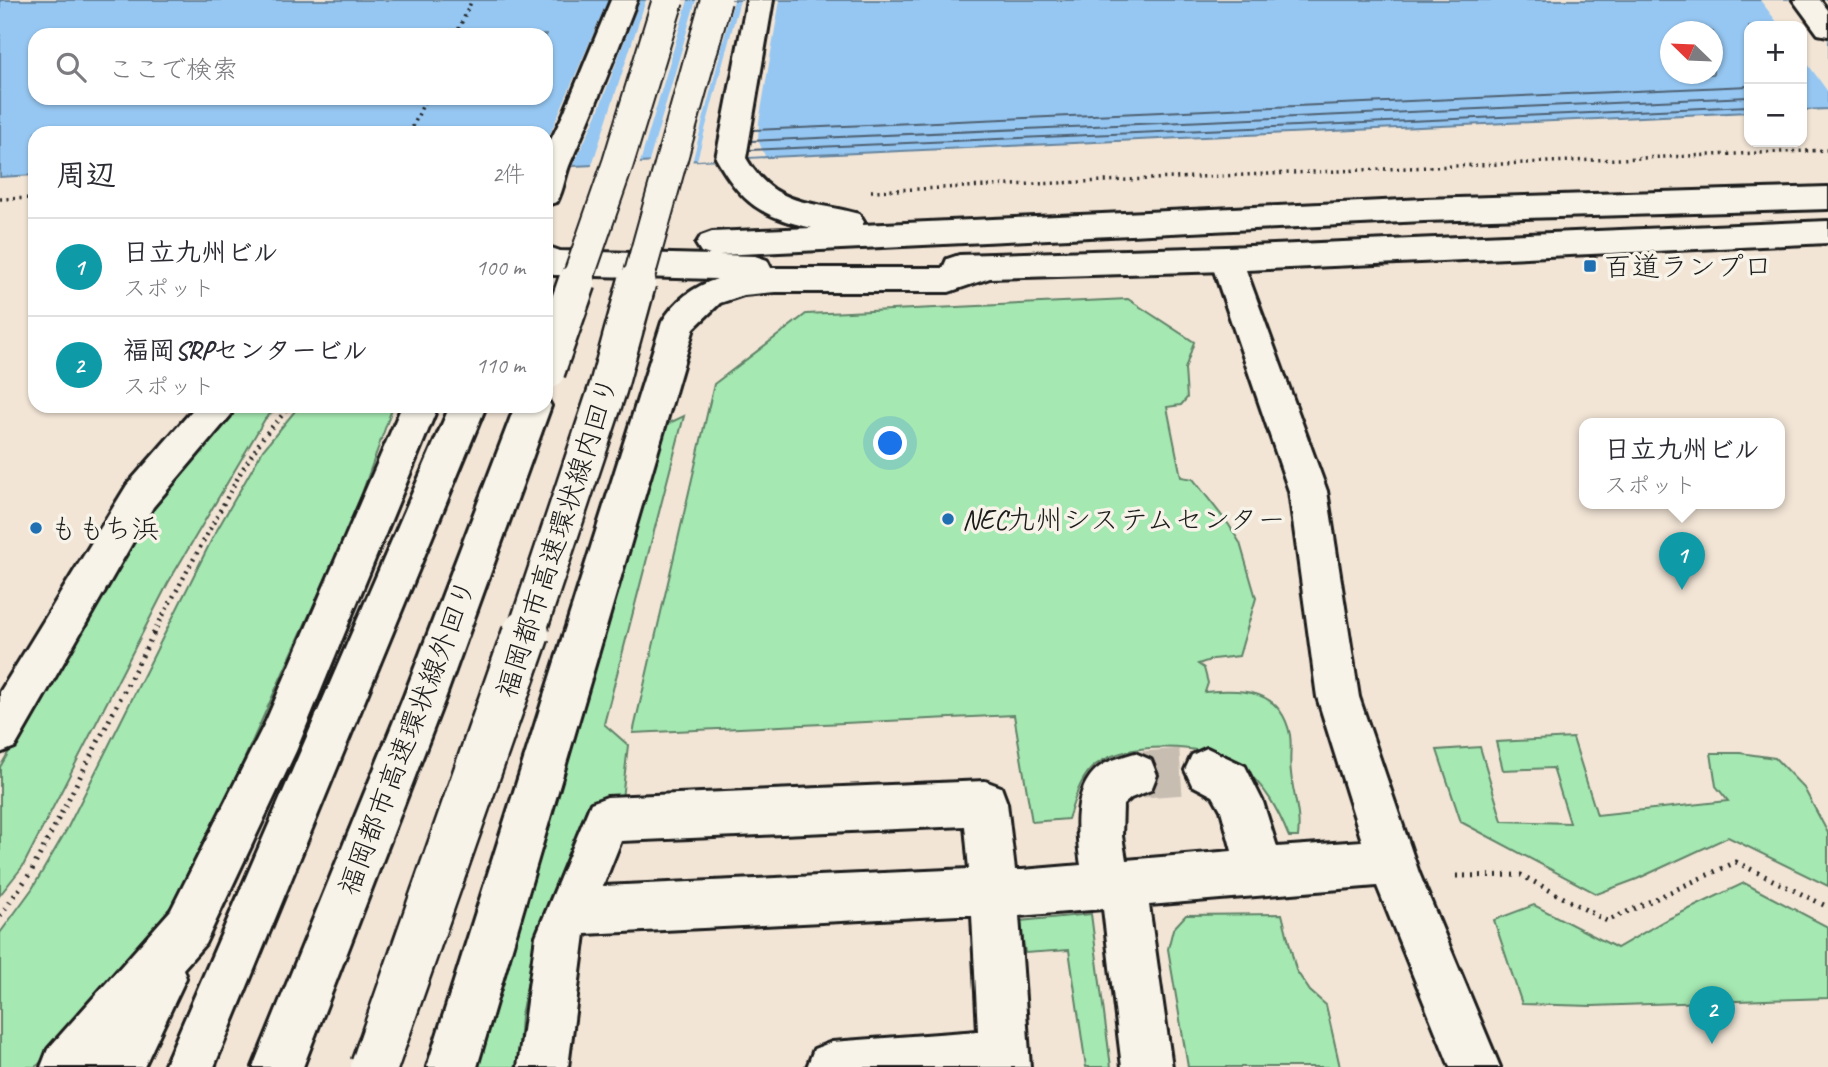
<!DOCTYPE html>
<html lang="ja">
<head>
<meta charset="utf-8">
<style>
  :root { --surface:#fff; --page:#f7f7f7; --text:#2b2b33; --muted:#7c7c81; --line:#e1e1e2; --accent:#1f6fb2 }
  body { margin:0; font-family:Caveat,"Klee One",sans-serif; background:var(--page); color:var(--text) }
  .controls { position:absolute; right:21px; top:21px; display:grid; overflow:hidden; border-radius:14px; box-shadow:0 2px 5px #0004 }
  .controls button { width:63px; height:63px; display:grid; place-items:center; padding:0; border:0; border-bottom:2px solid var(--line); background:var(--surface); color:var(--text); font:35px sans-serif }
  .compass { position:absolute; left:1660px; top:21px; width:63px; height:63px; border-radius:50%; background:var(--surface); box-shadow:0 2px 5px #0004; rotate:293deg }
  .you { position:absolute; left:891px; top:444px; width:24px; height:24px; margin:-18px; border:5px solid #fff; border-radius:50%; background:#1a73e8; box-shadow:0 0 0 10px #1a73e833 }
  .badge { display:grid; place-items:center; width:46px; height:46px; border-radius:50%; background:var(--accent); color:#fff; font-size:23px; font-weight:700 }
  .pin { position:absolute; translate:-50% -58px; filter:drop-shadow(0 2px 4px #0008) }
  .pin::after { content:''; position:absolute; top:37px; width:24px; height:21px; background:inherit; clip-path:polygon(0 0,100% 0,50% 100%) }
  .popup { position:absolute; left:1579px; top:418px; width:206px; height:91px; box-sizing:border-box; display:grid; place-content:center; border-radius:14px; background:var(--surface); filter:drop-shadow(0 2px 5px #0005); font-size:23px; white-space:nowrap; color:var(--muted) }
  .popup b { font-size:26px; color:var(--text) }
  .popup::after { content:''; position:absolute; left:50%; top:100%; margin-left:-14px; border:14px solid transparent; border-top-color:var(--surface) }
  .list { margin:0; padding:0; list-style:none }
  h2 { display:flex; justify-content:space-between; align-items:center; height:91px; margin:0; padding:0 28px; font-size:30px }
  h2 small { font-size:23px; font-weight:400; color:var(--muted) }
  .list li { display:grid; grid-template-columns:46px 1fr auto; gap:21px; align-items:center; box-sizing:border-box; height:98px; padding:0 28px; border-top:2px solid var(--line) }
  .list b { display:block; font-size:26px; white-space:nowrap }
  .list p { margin:0; font-size:23px; white-space:nowrap; color:var(--muted) }
  .list em { font-size:23px; font-style:normal; color:var(--muted) }
  .icon { flex:none; width:38px; height:38px; fill:none; stroke:currentColor; stroke-width:2; stroke-linecap:round; stroke-linejoin:round }
  .map { position:relative; flex:none; width:1828px; height:1067px; overflow:hidden }
  .search { position:absolute; background:var(--surface); box-shadow:0 2px 5px #0004; left:28px; top:28px; width:525px; height:77px; display:flex; align-items:center; gap:18px; box-sizing:border-box; padding:0 24px; border-radius:21px; color:var(--muted); font-size:26px }
  .panel { position:absolute; background:var(--surface); box-shadow:0 2px 5px #0004; left:28px; top:126px; width:525px; height:287px; border-radius:21px }
  .map>svg:first-child { display:block }
  .green { fill:#a5e8b2; stroke:#608267; stroke-width:2 }
  .water { fill:#96c7f2; stroke:#65839c; stroke-width:2; fill-rule:evenodd }
  .pier { fill:#f2e5d6 }
  .lines { fill:none; stroke-linecap:round; stroke-linejoin:round }
  .shore { stroke:#4d6072; stroke-width:2 }
  .minor-tunnel { stroke:#c7bdb1; stroke-width:46; stroke-dasharray:46 23; stroke-linecap:butt }
  .minor-casing { stroke:#1c1c1c; stroke-width:6 }
  .highway-casing { stroke:#1c1c1c; stroke-width:6 }
  .path-far2 { stroke:#1c1c1c; stroke-width:3.5; stroke-dasharray:2 4.5; stroke-linecap:butt }
  .path-far1 { stroke:#1c1c1c; stroke-width:4.5; stroke-dasharray:2 5; stroke-linecap:butt }
  .path { stroke:#1c1c1c; stroke-width:5; stroke-dasharray:2 6; stroke-linecap:butt }
  .minor { fill:#f7f3e8; fill-rule:evenodd }
  .highway { fill:#f7f3e8; fill-rule:evenodd }
  .highway-bridge-far2-casing { stroke:#1c1c1c; stroke-width:34; stroke-linecap:butt }
  .highway-bridge-far1-casing { stroke:#1c1c1c; stroke-width:42; stroke-linecap:butt }
  .highway-bridge-casing { stroke:#1c1c1c; stroke-width:51; stroke-linecap:butt }
  .highway-bridge-far2 { stroke:#f7f3e8; stroke-width:30 }
  .highway-bridge-far1 { stroke:#f7f3e8; stroke-width:37 }
  .highway-bridge { stroke:#f7f3e8; stroke-width:46 }
  .poi-dot { fill:#1f6fb2; stroke:#f7f3e8; stroke-width:2.5 }
  .labels { text-anchor:middle; dominant-baseline:central; stroke-width:7; stroke-linejoin:round; paint-order:stroke }
  .poi-label { font-size:28px; fill:#1c1c1c; stroke:#f7f3e8; text-anchor:start }
  .street-label { font-size:28px; fill:#1c1c1c; stroke:#f7f3e8 }
</style>
</head>
<body>
<div class="map">
<svg width="1828" height="1067" viewBox="0 0 1828 1067">
  <rect width="100%" height="100%" fill="#f2e5d6"/>
  <filter id="ink" filterUnits="userSpaceOnUse"><feTurbulence type="fractalNoise" baseFrequency=".0143" numOctaves="2"/><feDisplacementMap in="SourceGraphic" scale="14" xChannelSelector="R" yChannelSelector="G"/><feConvolveMatrix kernelMatrix="1 2 1 2 8 2 1 2 1" color-interpolation-filters="sRGB"/></filter>
  <g filter="url(#ink)">
    <!-- green -->
    <path class="green" d="M1128,299L1194,342L1185,369L1187,398L1181,405L1167,407L1181,477L1193,479L1229,525L1240,543L1256,598L1239,656L1213,659L1198,664L1204,668L1208,683L1205,692C1242,688 1281,689 1290,735C1292,747 1289,760 1291,773C1293,796 1301,812 1298,837H1289C1278,810 1265,785 1241,767C1210,742 1118,739 1090,770C1078,784 1074,802 1068,819L1032,822L1014,715L633,733L714,384L806,314Z
      M233,406H279L265,419L168,583L23,866L0,895V767L104,589L144,514Z
      M299,406H393L355,513L198,862L171,906L127,964L39,1064L35,1067H0V933L32,889L67,829L213,537L263,450Z
      M684,416L604,724L628,745L622,799L598,801L531,966L521,1015L518,1067H478L663,426Z
      M1573,738L1597,815L1728,801L1716,786L1711,753H1740L1775,758L1804,788L1828,833V886L1728,837L1637,879L1597,894L1461,822L1437,750L1480,747L1502,821L1570,823L1553,768L1503,770L1496,742Z
      M1744,883L1828,927V998L1592,1006L1522,1004L1494,920L1534,905L1617,948L1664,921Z
      M1091,914L1111,1067H1086L1069,950L1025,953L1020,921Z
      M1282,914L1296,970L1310,991L1326,1005L1340,1067H1188L1168,949L1173,929L1186,915Z"/>
    <!-- water -->
    <path class="water" d="M0,0H1828V109L1802,110V26H1749V112L573,166L546,165V133H35V175L0,177ZM1671,32H1713V74H1671ZM35,35H546V98H35Z"/>
    <!-- pier -->
    <path class="pier" d="M608,0H640L597,114L573,166L546,165V143Z
      M646,0H688L639,166L591,168Z
      M696,0H734L692,163L648,165Z
      M740,0H780L759,122L758,140L765,156L697,160Z
      M1760,0H1828V92L1802,56V26H1780Z"/>
    <g class="lines">
      <!-- shore -->
      <path class="shore" d="M753,130L1749,86
        M751,141L1749,97
        M749,150L1749,106"/>
      <!-- minor-tunnel -->
      <path class="minor-tunnel" d="M1135,775L1207,770"/>
      <!-- minor casing -->
      <g class="minor-casing">
        <path id="minor" d="M1793,0H1820L1828,10V36L1818,34Z
          M1828,187V209L1424,221L1212,231L1201,228L1196,220L1201,212L1212,209L1424,199Z
          M1828,221V243L1246,270L1327,491L1359,697L1419,873L1500,1067H1450L1377,886L1149,905L1172,1067H1122L1103,909L1019,916L1030,1067H807L814,1049L832,1042L978,1031L972,915H958L585,934L568,1067H518L536,936L591,803L607,797L985,781L1001,787L1007,803L1015,870H1022L1081,865C1076,833 1071,783 1104,764C1114,759 1125,756 1135,753L1151,760L1157,775L1151,790L1131,798L1123,805L1122,836L1126,860L1232,851L1221,810L1213,796L1192,785L1185,770L1192,755L1207,748L1245,766L1263,802L1277,847L1362,841L1317,697L1289,491L1210,259L1215,251L1226,247ZM965,826L969,869L603,886L621,841Z
          M196,406H235L230,416L153,507L15,747L0,753V692L127,485Z
          M402,406H438L296,751L205,944L183,969L186,978L144,1067H41L48,1049L171,910L266,721Z"/>
      </g>
      <!-- highway casing -->
      <g class="highway-casing">
        <path id="highway" d="M611,0H637C616,54 595,108 571,161C565,174 564,189 557,202L546,205V150L564,113Z
          M747,0H773L746,158C775,208 811,200 859,214L864,222L862,225L1212,209L1223,212L1228,220L1223,228L1212,231L719,255L755,256L767,260L771,268H943L947,259L959,255L1226,247L1237,251L1242,259L1237,267L1226,271L990,278L949,292H775L744,295L720,303L694,328L477,1067H427L662,322C674,301 694,286 717,279L554,275L546,272V246L560,251L710,255L701,252L696,244L701,236L712,232L812,228C762,217 741,203 716,158Z
          M546,397L551,406L446,696L303,1067H253L404,696L515,406H546Z
          M450,406H486L214,1067H164Z"/>
      </g>
      <!-- path-far2 -->
      <path class="path-far2" d="M456,35L472,0
        M410,133L426,98
        M871,191L1828,150
        M0,199L35,198"/>
      <!-- path-far1 -->
      <path class="path-far1" d="M153,634L242,470L264,436L290,406"/>
      <!-- path -->
      <path class="path" d="M1456,876L1521,875L1607,921L1736,862L1828,907
        M0,916L31,872L154,633"/>
      <!-- minor -->
      <use href="#minor" class="minor"/>
      <!-- highway -->
      <use href="#highway" class="highway"/>
      <!-- highway-bridge-far2 casing -->
      <g class="highway-bridge-far2-casing">
        <path id="highway-bridge-far2" d="M576,284L618,163L668,0
          M637,284L716,0"/>
      </g>
      <!-- highway-bridge-far1 casing -->
      <g class="highway-bridge-far1-casing">
        <path id="highway-bridge-far1" d="M546,371L577,282
          M526,634L608,388L637,282"/>
      </g>
      <!-- highway-bridge casing -->
      <g class="highway-bridge-casing">
        <path id="highway-bridge" d="M374,1067L526,633"/>
      </g>
      <!-- highway-bridge-far2 -->
      <use href="#highway-bridge-far2" class="highway-bridge-far2"/>
      <!-- highway-bridge-far1 -->
      <use href="#highway-bridge-far1" class="highway-bridge-far1"/>
      <!-- highway-bridge -->
      <use href="#highway-bridge" class="highway-bridge"/>
    </g>
  </g>
  <!-- markers -->
  <g class="poi-dot">
    <rect x="1583" y="259" width="14" height="14" rx="3.5"/>
    <circle cx="948" cy="519" r="7"/>
    <circle cx="36" cy="528" r="7"/>
  </g>
  <g class="labels">
    <!-- poi labels -->
    <g class="poi-label">
      <text x="1604" y="266">百道ランプ口</text>
      <text x="962" y="519">NEC九州システムセンター</text>
      <text x="50" y="528">ももち浜</text>
    </g>
    <!-- street labels -->
    <g class="street-label">
      <text transform="translate(557 537) rotate(-72)">福岡都市高速環状線内回り</text>
      <text transform="translate(407 737) rotate(-69)">福岡都市高速環状線外回り</text>
    </g>
  </g>
</svg>
<div class="controls">
<button>+</button>
<button>−</button>
</div>
<svg class="compass" viewBox="-18 -18 36 36"><path d="M0-13l5 13h-10z" fill="#e53935"/><path d="M0 13l5-13h-10z" fill="#7c7c81"/></svg>
<div class="you"></div>
<div class="pin badge" style="left:1682px;top:590px;background:#0f9aa8">1</div>
<div class="popup"><b>日立九州ビル</b>スポット</div>
<div class="pin badge" style="left:1712px;top:1044px;background:#0f9aa8">2</div>
<div class="search"><svg class="icon" aria-label="search" viewBox="0 0 24 24"><circle cx="10" cy="10" r="6"/><path d="M15 15l6 6"/></svg>ここで検索</div>
<section class="panel">
<h2>周辺<small>2件</small></h2>
<ul class="list">
<li><span class="badge" style="background:#0f9aa8">1</span><div><b>日立九州ビル</b><p>スポット</p></div><em>100 m</em></li>
<li><span class="badge" style="background:#0f9aa8">2</span><div><b>福岡SRPセンタービル</b><p>スポット</p></div><em>110 m</em></li>
</ul>
</section>
</div>
</body>
</html>
